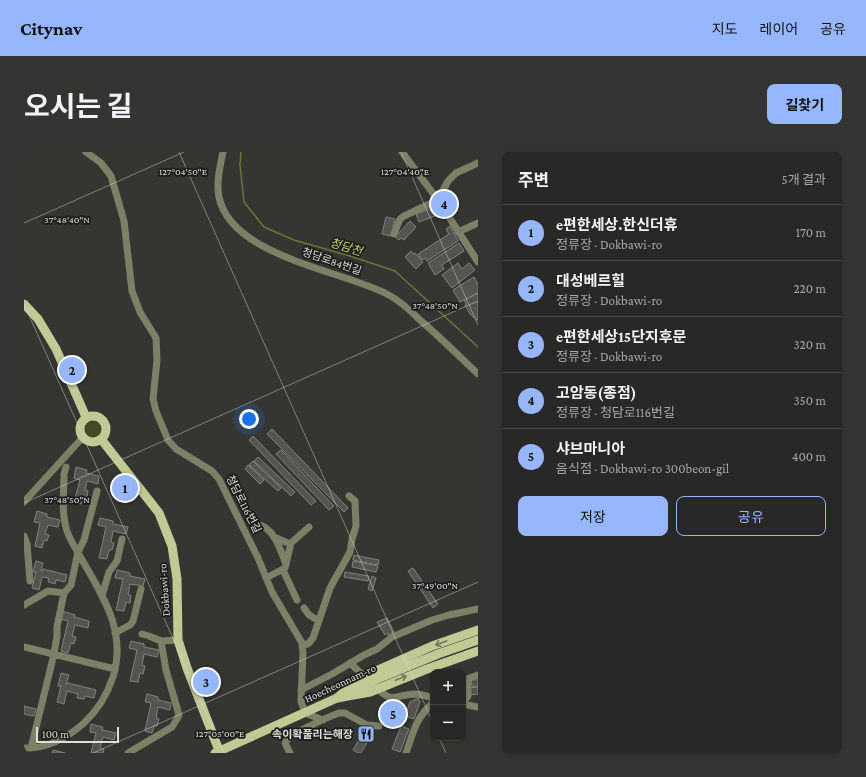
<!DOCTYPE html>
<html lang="ko">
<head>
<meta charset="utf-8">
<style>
  :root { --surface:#282826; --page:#343432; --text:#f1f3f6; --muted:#a5a6a7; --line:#444443; --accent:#96b6fd }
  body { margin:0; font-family:"Crimson Pro","Noto Sans KR",serif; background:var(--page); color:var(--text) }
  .controls { position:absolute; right:12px; bottom:12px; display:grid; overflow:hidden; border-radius:8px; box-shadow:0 1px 3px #0004 }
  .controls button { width:36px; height:36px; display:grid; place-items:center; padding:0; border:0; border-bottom:1px solid var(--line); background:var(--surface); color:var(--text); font:20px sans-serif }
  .scale { position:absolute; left:12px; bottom:10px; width:83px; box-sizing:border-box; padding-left:4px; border:2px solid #dddedb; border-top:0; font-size:11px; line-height:14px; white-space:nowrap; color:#dddedb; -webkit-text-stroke:3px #1d1d1b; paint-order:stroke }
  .you { position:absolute; left:225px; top:267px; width:14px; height:14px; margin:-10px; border:3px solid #fff; border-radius:50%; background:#1a73e8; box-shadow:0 0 0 6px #1a73e833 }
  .badge { display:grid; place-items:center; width:26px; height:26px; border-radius:50%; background:var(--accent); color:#111; font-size:13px; font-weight:700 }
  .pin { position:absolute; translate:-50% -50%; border:2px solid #fff; box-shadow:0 1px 4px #0006 }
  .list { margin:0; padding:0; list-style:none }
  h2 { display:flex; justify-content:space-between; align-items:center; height:52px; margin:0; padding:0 16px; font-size:17px }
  h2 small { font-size:13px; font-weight:400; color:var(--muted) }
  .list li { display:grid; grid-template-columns:26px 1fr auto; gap:12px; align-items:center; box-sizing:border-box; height:56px; padding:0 16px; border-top:1px solid var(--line) }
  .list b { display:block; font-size:15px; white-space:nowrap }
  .list p { margin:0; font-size:13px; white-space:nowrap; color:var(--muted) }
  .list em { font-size:13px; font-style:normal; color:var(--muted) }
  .actions { display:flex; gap:8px; padding:12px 16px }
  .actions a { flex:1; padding:9px 0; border:1px solid var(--accent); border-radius:8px; text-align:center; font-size:14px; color:var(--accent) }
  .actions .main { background:var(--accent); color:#111 }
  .map { position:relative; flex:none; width:454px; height:601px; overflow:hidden; border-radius:8px }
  header { display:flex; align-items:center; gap:24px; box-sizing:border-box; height:56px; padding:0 20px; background:var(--accent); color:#111 }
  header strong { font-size:19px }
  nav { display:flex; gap:22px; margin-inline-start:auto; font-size:14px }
  .intro { display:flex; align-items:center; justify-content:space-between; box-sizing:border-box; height:96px; padding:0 24px }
  h1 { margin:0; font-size:28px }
  .button { padding:10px 18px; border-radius:8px; background:var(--accent); color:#111; font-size:14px; font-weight:700 }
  main { display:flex; gap:24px; padding:0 24px }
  aside { flex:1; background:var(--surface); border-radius:8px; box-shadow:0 1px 3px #0004 }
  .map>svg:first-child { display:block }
  .grass { fill:#444a23 }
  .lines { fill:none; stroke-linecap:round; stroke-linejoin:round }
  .stream { stroke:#6c7437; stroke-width:1.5 }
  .building { fill:#545551; stroke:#82827e }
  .minor { stroke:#7b8066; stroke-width:7 }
  .major { stroke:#c1ca94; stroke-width:9 }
  .major-bridge { stroke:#c1ca94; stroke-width:9 }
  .oneway { stroke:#6f7458 }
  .ticks { fill:none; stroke:#dddedb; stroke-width:1; stroke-opacity:0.45 }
  .labels { text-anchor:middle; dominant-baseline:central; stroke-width:3.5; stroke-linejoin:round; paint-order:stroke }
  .street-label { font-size:11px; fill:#dddedb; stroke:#1d1d1b }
  .poi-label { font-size:11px; font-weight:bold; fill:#dddedb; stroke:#1d1d1b; text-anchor:end }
  .water-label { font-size:12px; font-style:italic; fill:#c7d37a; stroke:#1d1d1b }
  .ticks-label { font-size:10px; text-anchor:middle; fill:#dddedb; stroke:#1d1d1b; stroke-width:3.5; stroke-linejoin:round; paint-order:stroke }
</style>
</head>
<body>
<header>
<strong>Citynav</strong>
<nav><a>지도</a><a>레이어</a><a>공유</a></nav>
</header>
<div class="intro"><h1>오시는 길</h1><a class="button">길찾기</a></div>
<main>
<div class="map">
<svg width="454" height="601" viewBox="0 0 454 601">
  <rect width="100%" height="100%" fill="#353632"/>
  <!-- grass -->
  <path class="grass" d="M61 277a8 8 0 1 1 16 0a8 8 0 1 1-16 0Z"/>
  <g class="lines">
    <!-- stream -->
    <path class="stream" d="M217,0L216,13L220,50L240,75L270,88L326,104L371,119L454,195"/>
  </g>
  <!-- building -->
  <path class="building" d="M408,56L411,64L395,70L392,62Z
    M362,65L371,67L367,84L358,82Z
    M386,69L392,75L380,88L377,86L375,88L371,85Z
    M426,74L434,89L403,109L401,106L398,108L394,102L425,82L422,77Z
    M435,91L440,99L418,113L420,117L411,123L404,111Z
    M387,99L390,102L391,101L399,110L392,117L381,105Z
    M434,111L438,117L445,111L451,118L428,136L418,123Z
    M450,125L454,133V141L436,150L429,138Z
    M454,141V168H453L446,162L441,153L442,152L440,148Z
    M248,277L324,356L320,360L243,282Z
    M229,284L292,349L287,353L225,288Z
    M257,298L310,354L305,358L252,302Z
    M234,305L271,340L267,344L230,309Z
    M229,309L257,336L254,339L225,313Z
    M224,313L240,328L236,332L221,317Z
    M52,315L63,318L62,321L75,324L74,332L63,329L61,338L64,339L63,345H59L58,352L50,350L56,328L50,326Z
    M13,359L23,362V365L36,368L34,375L24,373L21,382L25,383L23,389L20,388L18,396L11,394L16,371L10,370Z
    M76,366L89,369V372L104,375L102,382L89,379L87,390L90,391L88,398H85L83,407L75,406L82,375L74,373Z
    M330,403L355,408L354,413L329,408Z
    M12,409L19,411L17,419H18L19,417L43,423L41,430L32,428L31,432L24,430L25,426L18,425L15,438L8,436L12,420H9Z
    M329,409L354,414L352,420L328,415Z
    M389,416L414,452L409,456L384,419Z
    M93,418L106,421V424L121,427L119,434L106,432L104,443H107L106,451L102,450L100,459L92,458L99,427L91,426Z
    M321,420L345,424L344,429L320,425Z
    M348,424L352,426L348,439L344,437Z
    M38,459L51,463L50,465L65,469L64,476L51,473L48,484L52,485L50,492L47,491L44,501L37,499L44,469L36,467Z
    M363,466L370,480H368L369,482L365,484L364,481L361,483L353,470Z
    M107,489L120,492V495L135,498L133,505L120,502L118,513L121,514L119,522L116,521L114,530L106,529L113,498L105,496Z
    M37,521L45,523L42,533L44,531L72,538L70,546L61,544L60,547L53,546L54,542L43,539L40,552L33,550L37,534H34Z
    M454,525V534L448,535L447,526Z
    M454,535V542L446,543L445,536Z
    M123,542L134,545V548L147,551L146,558L134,555L132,566L135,567L133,574H130L128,581L121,579L127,551L121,550Z
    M394,546L396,550L390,567L381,564L386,550Z
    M371,552L378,556L366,576L359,572Z
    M0,554L12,557L10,564L0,562Z
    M67,572L79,575L78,578L92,581L90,588L79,585L76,596L80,597L79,601H67L72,581L66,580Z
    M377,574L385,577L376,600L368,597Z
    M342,576L349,580L337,601H334L329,598Z
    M29,598L41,601H28Z"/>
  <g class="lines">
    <!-- minor -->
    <path class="minor" d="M62,0L77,11L87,24L100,69L108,139L116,160L132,186L133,208L129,247L132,259L144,288L152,297L188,319L195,327L234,406L248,440L278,491L279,501L277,549L281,561L299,568
      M199,0C196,15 192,30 195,45C207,104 316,118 363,142C375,148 386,158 396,168C416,185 435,204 454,222
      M378,0L414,48L454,110
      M414,48L424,29L432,21L454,11
      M434,80L454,71
      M370,82L376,67L380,64L414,48
      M0,350L59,285
      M236,373C252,379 256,398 262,412
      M0,384L3,392L6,429
      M250,385L266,392
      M259,418L273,448
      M242,426L261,416L267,391L285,375
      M78,444L85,420L93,409L98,387
      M0,453L24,439L40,441
      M280,456L285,463L295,469
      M91,481L106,473L109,469L117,437
      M118,482L125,484L137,489L154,488
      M279,494L285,491L289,486L306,436L326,400L328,387L332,374L331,349L325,344
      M0,495L91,517
      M326,511L343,527
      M351,534C369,553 369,543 390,542C396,542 403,544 409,546
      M277,538L308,522L340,503L353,497L368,485L408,468L425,463L454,457
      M439,552L444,544L443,527L454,523
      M439,552L454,555
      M0,596C23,597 43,586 60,571C74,558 83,543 89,525C103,479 79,445 57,406C52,397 46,388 43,379C37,361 40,341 40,322L42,315
      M7,596L30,502L33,484V475L40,441L47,433L54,400L60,388L73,339
      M104,601L148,575L153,567L155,563L153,556L142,518L137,489
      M266,601L261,591C265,582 304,565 315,561H321L343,573L355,574
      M382,601C389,581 392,565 409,551"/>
    <!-- major -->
    <path class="major" d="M0,152L14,167L32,197L62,265
      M56 277a13 13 0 1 1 26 0a13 13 0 1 1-26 0Z
      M77,287L135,361L148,394L153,427L154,488L163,516L196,601
      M191,601L313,546L346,540L403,517L454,499"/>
    <!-- major-bridge -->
    <path class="major-bridge" d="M325,541L353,527L414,502L454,488
      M313,546L338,525L408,494L454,478"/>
  </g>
  <!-- one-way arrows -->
  <defs><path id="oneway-shaft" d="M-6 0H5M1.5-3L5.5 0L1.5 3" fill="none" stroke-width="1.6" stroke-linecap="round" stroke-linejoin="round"/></defs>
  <g class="oneway">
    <use href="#oneway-shaft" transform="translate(417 491) rotate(160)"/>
    <use href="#oneway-shaft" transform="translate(377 526) rotate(-22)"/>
  </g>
  <!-- ticks -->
  <path class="ticks" d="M155,0L409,571M377,0L454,173M0,71L160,0M0,152L200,601M0,351L454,149M415,586L422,601M69,601L454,430"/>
  <!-- icons -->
  <defs>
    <g id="restaurant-square" transform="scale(0.9)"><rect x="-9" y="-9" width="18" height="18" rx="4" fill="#96b6fd" stroke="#1d1d1b"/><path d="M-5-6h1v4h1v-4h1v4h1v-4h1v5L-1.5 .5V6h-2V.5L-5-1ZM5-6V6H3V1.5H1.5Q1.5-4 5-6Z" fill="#111"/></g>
  </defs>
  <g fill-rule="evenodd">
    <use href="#restaurant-square" x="342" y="582"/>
  </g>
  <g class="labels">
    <!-- street labels -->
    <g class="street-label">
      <text transform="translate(308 109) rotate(19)">청담로84번길</text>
      <text transform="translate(220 352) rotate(63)">청담로116번길</text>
      <text transform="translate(140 438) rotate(-94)">Dokbawi-ro</text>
      <text transform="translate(316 531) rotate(-25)">Hoecheonnam-ro</text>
    </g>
    <!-- poi labels -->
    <g class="poi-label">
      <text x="329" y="582">속이확풀리는해장</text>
    </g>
    <!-- water labels -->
    <g class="water-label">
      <text transform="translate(322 95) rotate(17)">청담천</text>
    </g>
  </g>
  <g class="ticks-label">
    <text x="159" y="23">127°04'50"E</text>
    <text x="381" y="23">127°04'40"E</text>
    <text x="43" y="71">37°48'40"N</text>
    <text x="411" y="157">37°48'50"N</text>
    <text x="43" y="351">37°48'50"N</text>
    <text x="411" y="437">37°49'00"N</text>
    <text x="196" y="585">127°05'00"E</text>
  </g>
</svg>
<div class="controls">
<button>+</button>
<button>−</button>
</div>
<div class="scale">100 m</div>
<div class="you"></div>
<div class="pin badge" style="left:101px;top:336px">1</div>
<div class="pin badge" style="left:48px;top:218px">2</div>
<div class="pin badge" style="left:182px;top:530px">3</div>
<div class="pin badge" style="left:420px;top:52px">4</div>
<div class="pin badge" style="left:369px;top:562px">5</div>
</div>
<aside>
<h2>주변<small>5개 결과</small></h2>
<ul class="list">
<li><span class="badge">1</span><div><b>e편한세상.한신더휴</b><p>정류장 · Dokbawi-ro</p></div><em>170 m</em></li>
<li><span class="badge">2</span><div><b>대성베르힐</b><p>정류장 · Dokbawi-ro</p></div><em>220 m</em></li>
<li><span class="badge">3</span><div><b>e편한세상15단지후문</b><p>정류장 · Dokbawi-ro</p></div><em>320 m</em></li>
<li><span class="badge">4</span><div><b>고암동(종점)</b><p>정류장 · 청담로116번길</p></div><em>350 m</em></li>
<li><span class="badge">5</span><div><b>샤브마니아</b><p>음식점 · Dokbawi-ro 300beon-gil</p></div><em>400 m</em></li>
</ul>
<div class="actions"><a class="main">저장</a><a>공유</a></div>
</aside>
</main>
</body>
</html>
